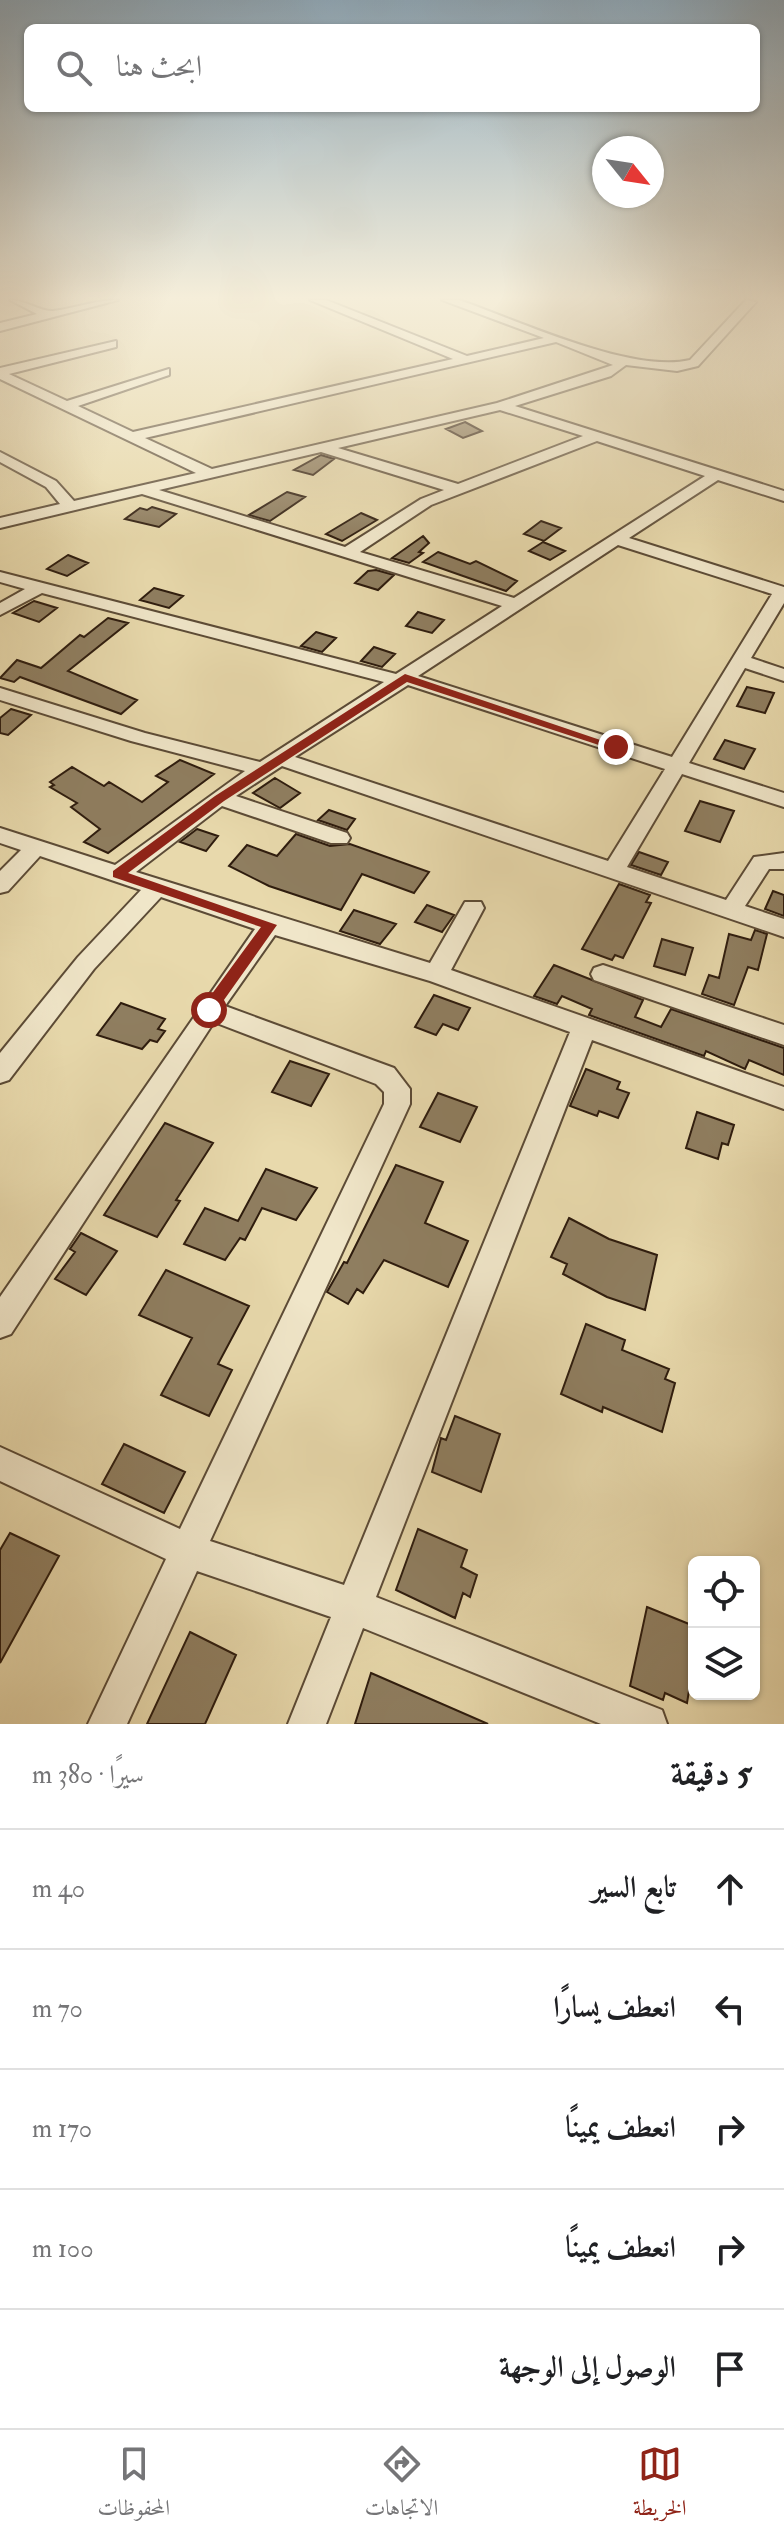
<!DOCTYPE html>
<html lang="ar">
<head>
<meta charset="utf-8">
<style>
  :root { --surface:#fff; --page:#f6f6f6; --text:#202124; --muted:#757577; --line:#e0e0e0; --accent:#8f2418 }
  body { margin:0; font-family:"IM FELL Double Pica",Amiri,serif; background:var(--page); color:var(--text); direction:rtl }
  .controls { position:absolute; right:24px; bottom:24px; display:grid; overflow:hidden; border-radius:12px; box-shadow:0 2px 6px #0004 }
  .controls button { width:72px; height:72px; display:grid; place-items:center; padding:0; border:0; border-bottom:2px solid var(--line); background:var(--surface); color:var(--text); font:40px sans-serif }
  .compass { position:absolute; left:592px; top:136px; width:72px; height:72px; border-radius:50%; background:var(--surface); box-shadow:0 2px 6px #0004; rotate:120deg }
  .stop { position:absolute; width:24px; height:24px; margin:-18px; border:6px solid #8f2418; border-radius:50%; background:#fff }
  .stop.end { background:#8f2418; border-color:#fff; box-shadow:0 2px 8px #0008 }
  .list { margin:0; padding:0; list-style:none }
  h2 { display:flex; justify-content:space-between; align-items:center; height:104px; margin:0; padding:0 32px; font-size:34px }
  h2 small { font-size:26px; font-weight:400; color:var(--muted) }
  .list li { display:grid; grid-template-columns:52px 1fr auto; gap:24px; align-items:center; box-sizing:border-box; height:120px; padding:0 32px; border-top:2px solid var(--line) }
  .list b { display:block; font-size:30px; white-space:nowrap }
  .list em { font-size:26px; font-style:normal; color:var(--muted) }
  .icon { flex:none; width:44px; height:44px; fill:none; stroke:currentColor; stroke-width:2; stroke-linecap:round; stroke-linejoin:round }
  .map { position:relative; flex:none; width:784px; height:1724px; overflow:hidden; direction:ltr }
  .search { position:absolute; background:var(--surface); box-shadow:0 2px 6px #0004; left:24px; right:24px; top:24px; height:88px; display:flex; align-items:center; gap:20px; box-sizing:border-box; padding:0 28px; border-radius:12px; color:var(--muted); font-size:30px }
  .sheet { height:704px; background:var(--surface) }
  nav { display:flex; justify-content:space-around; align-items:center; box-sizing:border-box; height:112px; border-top:2px solid var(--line); background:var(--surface); font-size:22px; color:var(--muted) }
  nav a { display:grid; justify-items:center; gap:4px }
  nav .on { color:var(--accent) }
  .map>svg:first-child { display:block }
  .building { fill:#8f7e60; stroke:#2e1c0e; stroke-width:2 }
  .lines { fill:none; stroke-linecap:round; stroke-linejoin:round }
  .minor-casing { stroke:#5c4b36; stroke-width:4 }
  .minor { fill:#f0e6c9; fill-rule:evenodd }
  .route { fill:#8f2418 }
</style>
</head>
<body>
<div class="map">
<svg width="784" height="1724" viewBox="0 0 784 1724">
  <rect width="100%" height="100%" fill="#e8d9ac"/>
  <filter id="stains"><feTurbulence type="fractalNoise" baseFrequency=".0025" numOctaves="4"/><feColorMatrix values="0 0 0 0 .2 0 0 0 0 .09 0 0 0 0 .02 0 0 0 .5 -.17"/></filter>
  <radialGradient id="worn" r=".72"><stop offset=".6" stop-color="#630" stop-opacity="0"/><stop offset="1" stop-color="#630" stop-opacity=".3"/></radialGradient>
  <!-- building -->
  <path class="building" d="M465,422L482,431L463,438L446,429Z
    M321,455L334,459L313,475L294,470Z
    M287,492L305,497L270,521L249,515Z
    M152,507L176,514L159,527L125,519L140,508L147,510Z
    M361,513L377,520L342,541L326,534Z
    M541,521L561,528L544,541L524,534Z
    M423,536L429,543L419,552L423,553L409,563L392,558Z
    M543,542L565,551L550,560L529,551Z
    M438,552L470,564L476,561L517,581L506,591L423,562Z
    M68,555L88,563L67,576L47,569Z
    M376,570L394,575L378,590L355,583L368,571Z
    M154,588L183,596L169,608L140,600Z
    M34,601L57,608L39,622L13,613Z
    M418,612L444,620L432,633L406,626Z
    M108,618L128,623L68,671L137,700L121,714L20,677L14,682L0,678L17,660L41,668L80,635L84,637Z
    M316,632L336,638L322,652L301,646Z
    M374,647L395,654L382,667L361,661Z
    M747,687L774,693L765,713L737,706Z
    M11,709L31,715L8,735L0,733V718Z
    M725,740L755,749L744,769L714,759Z
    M180,760L214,774L108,853L84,842L100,829L71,807L77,803L50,787L54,785L50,782L72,767L104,786L109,782L142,802L168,782L156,776Z
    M275,778L300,793L280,808L253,793Z
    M700,801L734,811L720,842L685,831Z
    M329,810L355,819L347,830L318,820Z
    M197,829L218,836L206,851L180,842Z
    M296,834L330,846L350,844L429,872L414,893L362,874L341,910L269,886L229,866L247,845L277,856Z
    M639,852L668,862L661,875L631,865Z
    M619,884L650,895L646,902L651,903L623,958L615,955L612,960L582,949Z
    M773,891L784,895V916L765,909Z
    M427,905L454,915L442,932L415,922Z
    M354,910L396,924L380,944L340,931Z
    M755,930L767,934L758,970L748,967L734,1005L702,994L709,975L719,978L729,934L751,940Z
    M662,939L693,948L685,975L654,966Z
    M554,965L643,1000L635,1017L661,1027L671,1009L784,1048V1075L749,1060L745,1069L706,1051L704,1056L589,1015L592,1009L562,996L557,1004L534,996Z
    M434,995L470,1008L458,1030L443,1024L436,1035L415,1027Z
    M121,1003L165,1019L158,1029L165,1031L157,1042L150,1040L142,1049L97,1035Z
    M290,1061L329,1074L311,1106L272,1092Z
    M586,1069L620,1082L617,1089L629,1093L618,1118L599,1111L597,1116L570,1106Z
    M438,1093L477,1107L460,1142L420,1127Z
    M697,1112L734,1125L728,1145L722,1143L718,1159L686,1148Z
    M165,1123L213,1143L176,1200L180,1201L157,1237L104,1215Z
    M396,1165L443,1182L425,1223L468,1241L448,1287L384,1260L363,1293L357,1289L348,1304L327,1292L344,1262L347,1263Z
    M266,1169L317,1188L296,1220L262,1208L245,1240L240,1238L225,1260L184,1244L205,1208L238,1221Z
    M569,1218L609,1239L657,1255L645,1310L607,1297L563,1274L567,1264L551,1257Z
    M81,1233L117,1251L86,1295L55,1279L75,1252L70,1249Z
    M166,1270L249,1306L218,1364L232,1370L209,1416L161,1395L192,1338L139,1315Z
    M586,1324L625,1340L622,1350L669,1369L665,1379L675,1383L662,1432L603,1407L602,1412L561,1394Z
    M455,1416L500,1434L481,1492L432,1472L441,1438L446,1440Z
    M124,1444L185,1472L164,1513L102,1484Z
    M418,1529L467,1550L461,1567L477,1575L470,1597L463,1593L455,1618L396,1590Z
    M10,1533L59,1556L0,1663V1550Z
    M647,1607L694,1626V1660L687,1703L665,1693L663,1700L630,1686Z
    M190,1632L236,1655L205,1724H147Z
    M371,1673L488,1724H355Z"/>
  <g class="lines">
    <!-- minor casing -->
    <g class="minor-casing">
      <path id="minor" d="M10,300C26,300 40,312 53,311C76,308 95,300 118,300L0,331V323L37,314Z
        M310,300H326L467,356L544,338L442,300H459C517,320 631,374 690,360L746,300L756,302L698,366L677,371L626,365L611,376L515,406L784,491V501L718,480L629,538L784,587V603L751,658L784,669V681L745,668L689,763L784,793V807L682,774L627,867L726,900L754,857L784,853V869H769L745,906L784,919V937L282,766L236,796L347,833L350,838L347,843H331L222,806L136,872L430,963L465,902H481L484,908L451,970L784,1087V1109L592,1040L376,1597L662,1710L667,1724H601L363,1628L326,1724H288L331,1617L197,1571L127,1724H88L166,1559L0,1481V1447L180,1529L384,1104V1092L376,1084L214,1022L11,1334L0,1338V1297L255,929L161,897L94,969L9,1080L0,1083V1053L78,957L141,890L40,856L8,891L0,893V871L21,850L0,843V828L115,865L245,771L131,741L0,700V688L145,733L260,762L384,682L42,593L0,615V603L25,589L0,582V572L396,674L502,606L142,494L0,528V518L60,504L46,487L0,462V452L56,481L74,501L196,473L0,379V368L116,341V347L9,374L67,401L169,369V375L78,406L133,432L453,359ZM556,342L613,365L497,403L212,469L145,438ZM500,410L583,436L458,484L338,448ZM597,441L705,476L514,598L360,552L431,505ZM321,452L444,490L421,499L345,547L159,490ZM618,545L772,594L672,757L418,676ZM408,685L665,769L608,861L295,757ZM275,935L430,981L570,1032L344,1585L210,1541L410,1104V1089L394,1068L225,1006Z
        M603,965L784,1025V1045L594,980L591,974L594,968Z"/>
    </g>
    <!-- minor -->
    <use href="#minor" class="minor"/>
  </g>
  <!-- sky -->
  <linearGradient id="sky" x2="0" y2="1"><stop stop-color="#8fa9ba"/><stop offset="0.55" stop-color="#f5eeda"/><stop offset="1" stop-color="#f5eeda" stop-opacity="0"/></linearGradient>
  <rect width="784" height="541" fill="url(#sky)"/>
  <!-- route -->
  <path class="route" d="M405,674L621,747L611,749L407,682L224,801L128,873L277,925L214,1014H203V1006L261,927L113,877V871L215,796Z"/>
  <rect width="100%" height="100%" filter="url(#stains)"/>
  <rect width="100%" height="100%" fill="url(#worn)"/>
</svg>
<div class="controls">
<button><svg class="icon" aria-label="locate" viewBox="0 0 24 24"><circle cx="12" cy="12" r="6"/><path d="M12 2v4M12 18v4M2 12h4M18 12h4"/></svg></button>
<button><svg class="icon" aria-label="layers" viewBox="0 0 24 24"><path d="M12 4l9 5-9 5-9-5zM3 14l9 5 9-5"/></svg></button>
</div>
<svg class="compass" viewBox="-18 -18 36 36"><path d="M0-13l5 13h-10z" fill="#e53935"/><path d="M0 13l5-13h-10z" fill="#757577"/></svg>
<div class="stop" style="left:209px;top:1010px"></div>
<div class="stop end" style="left:616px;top:747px"></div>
<div class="search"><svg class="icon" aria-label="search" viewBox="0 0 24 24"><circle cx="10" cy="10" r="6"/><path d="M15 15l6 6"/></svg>ابحث هنا</div>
</div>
<section class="sheet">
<h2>5 دقيقة<small>سيرًا · 380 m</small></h2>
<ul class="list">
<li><svg class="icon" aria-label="ahead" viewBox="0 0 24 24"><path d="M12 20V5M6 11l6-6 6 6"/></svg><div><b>تابع السير</b></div><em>40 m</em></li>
<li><svg class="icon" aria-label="left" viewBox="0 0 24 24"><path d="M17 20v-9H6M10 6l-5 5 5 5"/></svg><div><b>انعطف يسارًا</b></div><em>70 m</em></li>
<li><svg class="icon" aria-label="right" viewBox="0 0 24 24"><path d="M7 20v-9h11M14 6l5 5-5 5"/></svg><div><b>انعطف يمينًا</b></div><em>170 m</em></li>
<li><svg class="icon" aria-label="right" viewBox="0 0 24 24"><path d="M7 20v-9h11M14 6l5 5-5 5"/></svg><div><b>انعطف يمينًا</b></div><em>100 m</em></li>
<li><svg class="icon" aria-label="arrive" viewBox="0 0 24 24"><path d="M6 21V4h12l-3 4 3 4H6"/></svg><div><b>الوصول إلى الوجهة</b></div></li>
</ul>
</section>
<nav>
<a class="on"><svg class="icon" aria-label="map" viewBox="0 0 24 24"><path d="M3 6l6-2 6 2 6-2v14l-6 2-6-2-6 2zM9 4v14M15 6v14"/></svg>الخريطة</a>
<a><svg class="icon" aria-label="directions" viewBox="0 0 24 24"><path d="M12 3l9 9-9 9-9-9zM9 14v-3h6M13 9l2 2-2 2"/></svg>الاتجاهات</a>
<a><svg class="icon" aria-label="saved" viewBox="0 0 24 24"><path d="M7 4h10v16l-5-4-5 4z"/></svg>المحفوظات</a>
</nav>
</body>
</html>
